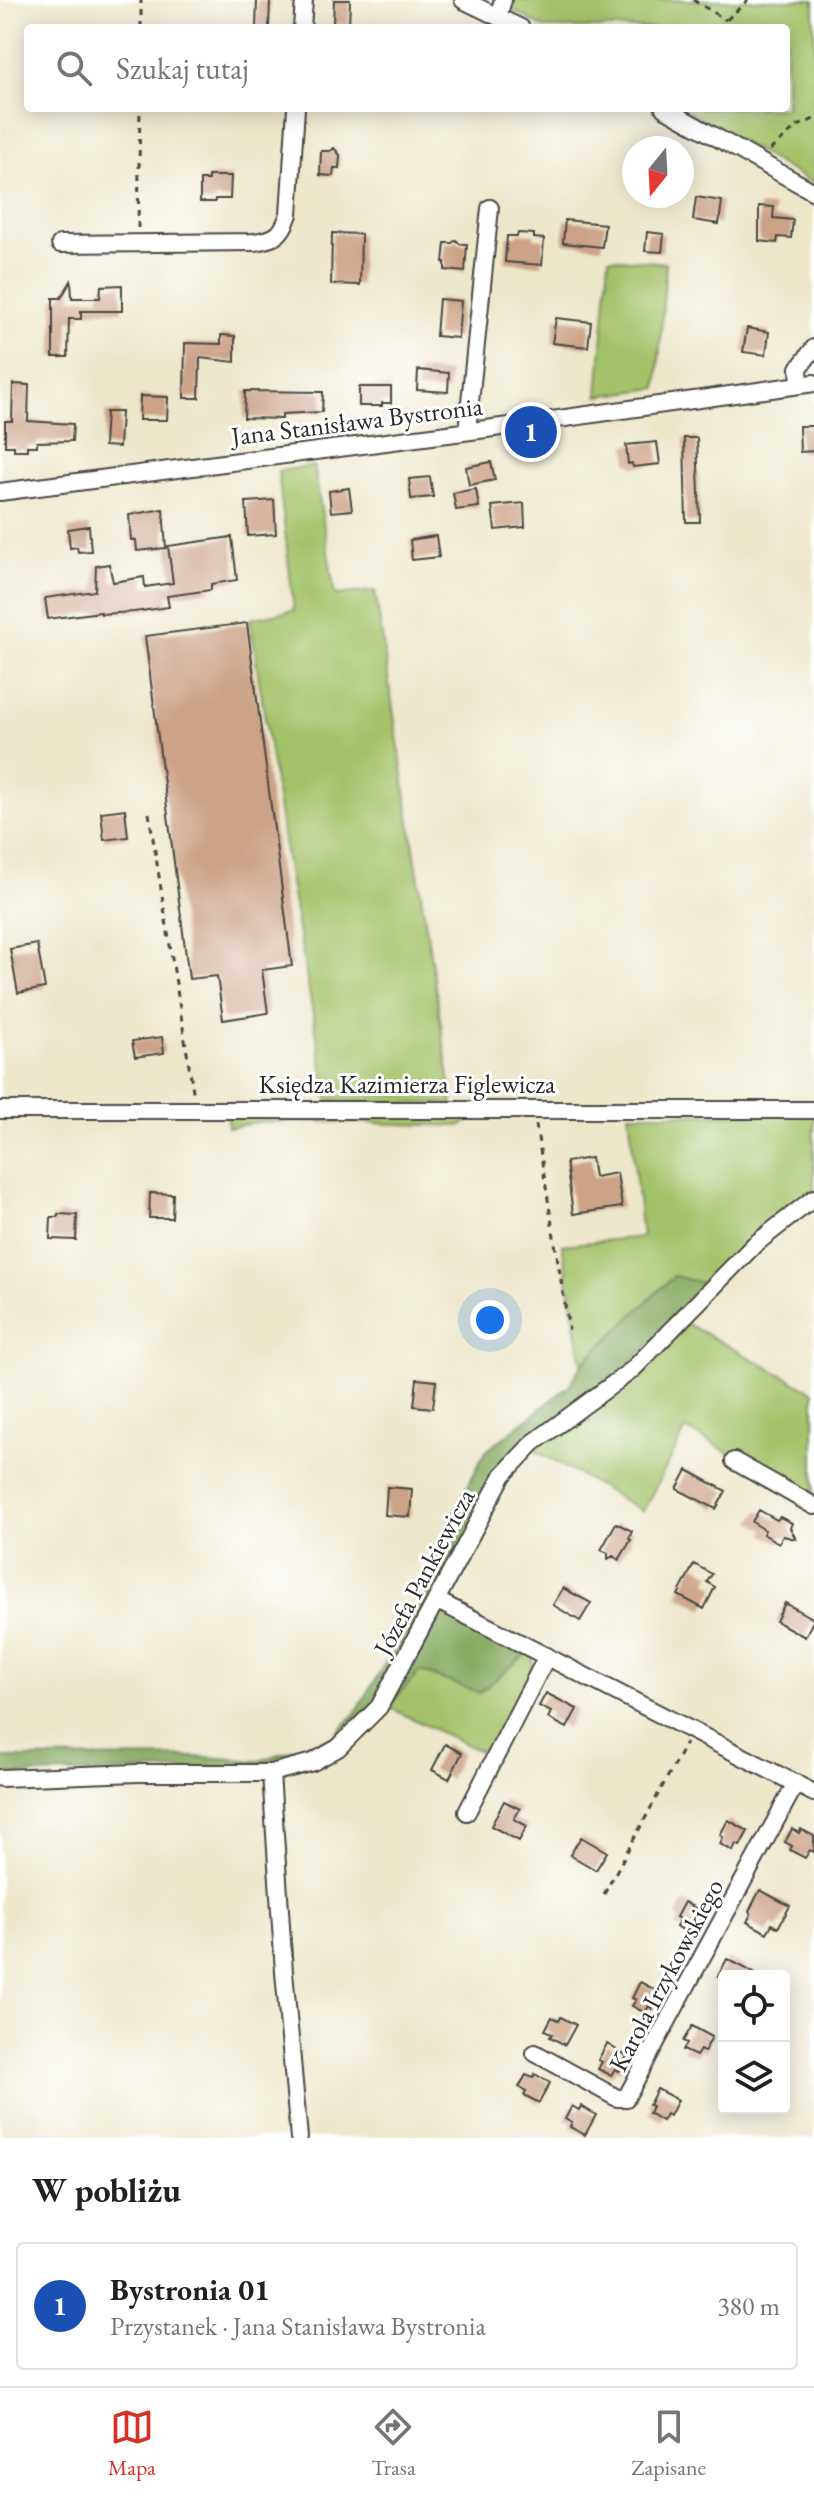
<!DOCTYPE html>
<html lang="pl">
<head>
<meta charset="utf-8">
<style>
  :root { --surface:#fff; --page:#f2f2f2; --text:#202124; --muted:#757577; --line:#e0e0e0; --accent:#d93025 }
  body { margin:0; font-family:"EB Garamond",serif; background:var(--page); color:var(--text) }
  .controls { position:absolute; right:24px; bottom:24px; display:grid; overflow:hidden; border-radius:8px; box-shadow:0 4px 20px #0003 }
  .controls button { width:72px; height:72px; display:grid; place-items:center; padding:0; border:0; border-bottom:2px solid var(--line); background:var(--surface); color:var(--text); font:40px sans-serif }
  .compass { position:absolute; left:622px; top:136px; width:72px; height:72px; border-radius:50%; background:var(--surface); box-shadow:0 4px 20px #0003; rotate:198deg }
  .you { position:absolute; left:490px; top:1320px; width:28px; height:28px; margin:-20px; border:6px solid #fff; border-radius:50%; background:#1a73e8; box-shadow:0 0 0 12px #1a73e833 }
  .badge { display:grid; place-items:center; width:52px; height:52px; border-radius:50%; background:var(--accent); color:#fff; font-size:26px; font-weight:700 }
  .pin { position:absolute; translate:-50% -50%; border:4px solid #fff; box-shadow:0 2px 8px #0006 }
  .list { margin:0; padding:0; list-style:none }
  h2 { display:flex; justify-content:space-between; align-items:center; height:104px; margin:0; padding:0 32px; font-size:34px }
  h2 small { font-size:26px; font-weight:400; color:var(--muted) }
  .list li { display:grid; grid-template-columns:52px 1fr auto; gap:24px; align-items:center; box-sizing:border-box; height:128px; margin:0 16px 16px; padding:0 16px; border:2px solid var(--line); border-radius:8px }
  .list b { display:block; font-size:30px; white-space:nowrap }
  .list p { margin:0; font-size:26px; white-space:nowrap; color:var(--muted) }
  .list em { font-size:26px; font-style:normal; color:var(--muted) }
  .icon { flex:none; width:44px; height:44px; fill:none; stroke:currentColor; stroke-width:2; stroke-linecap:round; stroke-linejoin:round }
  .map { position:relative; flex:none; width:814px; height:2138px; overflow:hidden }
  .search { position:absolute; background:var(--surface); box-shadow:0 4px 20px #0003; left:24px; right:24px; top:24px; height:88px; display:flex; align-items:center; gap:20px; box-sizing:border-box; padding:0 28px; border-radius:8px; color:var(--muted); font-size:30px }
  .sheet { height:248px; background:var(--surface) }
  nav { display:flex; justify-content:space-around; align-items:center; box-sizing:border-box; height:112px; border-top:2px solid var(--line); background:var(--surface); font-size:22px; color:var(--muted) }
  nav a { display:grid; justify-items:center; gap:4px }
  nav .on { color:var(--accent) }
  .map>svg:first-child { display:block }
  .green { fill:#a4c269; stroke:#68764a; stroke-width:2 }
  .forest { fill:#83a85d; stroke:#576a44; stroke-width:2 }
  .building { fill:#cca387 }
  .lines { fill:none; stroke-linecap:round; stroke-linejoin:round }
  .minor-casing { stroke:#484743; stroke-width:20 }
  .path { stroke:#484743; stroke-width:3; stroke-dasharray:6 6; stroke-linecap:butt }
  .minor { stroke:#fff; stroke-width:16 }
  .labels { text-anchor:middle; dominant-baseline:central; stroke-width:6; stroke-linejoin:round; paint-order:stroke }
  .street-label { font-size:26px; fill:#2b2b2b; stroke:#fff }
</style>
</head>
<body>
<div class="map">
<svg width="814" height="2138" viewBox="0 0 814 2138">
  <rect width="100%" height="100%" fill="#fff"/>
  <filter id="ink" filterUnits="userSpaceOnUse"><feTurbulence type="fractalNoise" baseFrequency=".0125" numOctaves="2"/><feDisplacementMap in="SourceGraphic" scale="16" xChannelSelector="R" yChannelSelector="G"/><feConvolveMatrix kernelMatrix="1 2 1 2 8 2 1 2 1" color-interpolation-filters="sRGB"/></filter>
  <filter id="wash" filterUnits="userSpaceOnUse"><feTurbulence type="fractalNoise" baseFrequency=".006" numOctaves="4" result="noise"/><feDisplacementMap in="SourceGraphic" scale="32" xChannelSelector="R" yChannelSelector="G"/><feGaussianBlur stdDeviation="1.8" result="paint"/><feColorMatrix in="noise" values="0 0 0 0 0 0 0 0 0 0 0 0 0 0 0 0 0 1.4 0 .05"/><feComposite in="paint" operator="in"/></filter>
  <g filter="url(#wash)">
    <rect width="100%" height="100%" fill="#ede7ca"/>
    <!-- green -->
    <path class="green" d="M511,0H814V184L682,108H786V28H544L506,6Z
      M609,258L666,263L657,388L598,396Z
      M314,466L335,595L375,591L453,1104L371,1103L328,1100L289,877L250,619L294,610L278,471Z
      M489,1112L459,1126L307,1121L258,1122L228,1128L227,1113Z
      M629,1114H814V1190L774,1222L710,1285L674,1276L582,1364L562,1245L642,1237Z
      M687,1324L814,1392V1499L686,1429L643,1511L533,1449Z
      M528,1652L533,1656L532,1673L490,1756L388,1707L420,1670L479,1693Z"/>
    <!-- forest -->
    <path class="forest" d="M674,1276L710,1285L627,1366L503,1464L376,1704L334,1745L306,1761L261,1768L0,1775V1758L208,1757L259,1761L333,1737L355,1714L422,1600L450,1522L485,1452L569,1386L582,1364Z
      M438,1606L528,1652L479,1693L420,1671L388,1707Z"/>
    <g id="blocks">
      <!-- building -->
      <path class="building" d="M257,0H270L269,28H256Z
        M334,0H350L349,25L333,24Z
        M334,148L340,155L339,168H334L333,176L320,175L321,151H330Z
        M208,176H231L230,199H215V202H200V180H208Z
        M696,197L722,201L719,224L693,220Z
        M759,206L774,207L773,218L793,220L791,238L778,237L777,243L759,241Z
        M565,220L605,224L602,247L563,243Z
        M647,232L664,234L662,252L645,251Z
        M332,233L361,234L360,285L331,284Z
        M518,233L534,234V238L544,239L542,265L505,262L507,236H517Z
        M456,240L460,244H467L465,272L445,270V262H443L445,243H452Z
        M71,281L72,298H100L101,286L122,285V311H81V319H69L68,357H53V298H61Z
        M439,299L461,301L458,338L436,336Z
        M556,318L591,322L588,347L552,343Z
        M747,328L769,332L766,355L743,352Z
        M221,335L235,336V362L200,358L199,398H184L185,343L221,344Z
        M418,370L449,373L448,392L417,390Z
        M13,384L29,385L28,421L73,424L72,441L37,442V446H27V450H14V446H5V421H12Z
        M359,387H391V403H382V406H359Z
        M245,391L323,392L322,412L282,414V419L244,418Z
        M140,396L168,397L167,420H139Z
        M106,412H121L119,447L104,446Z
        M799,426H814V451L800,452Z
        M684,438H697L700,522H686Z
        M657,442L660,464L633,467L632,463L628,464L626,445Z
        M491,462L495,480L469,485L466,467Z
        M430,477L433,497L411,499L409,479Z
        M349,488L352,510L331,512L329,491Z
        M476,489L479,507L456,510L453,493Z
        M274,500L276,534L248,536L246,502Z
        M524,503L525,527L495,530L492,506Z
        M163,509L166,548L137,551L136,540H131L129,515Z
        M89,526L91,551L78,552L77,547L70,548L68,529Z
        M436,536L439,557L412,560L410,540Z
        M232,537L237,580L211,584V590L167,596L169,607L134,612L101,614V612L48,619L45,598L95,591L96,566L109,564L113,582L144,577L145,587L173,583L168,546Z
        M247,623L292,966L262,970L268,1013L223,1020L217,976L189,979L145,636Z
        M125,809L128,837L104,840L101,812Z
        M37,944L45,988L18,993L10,949Z
        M162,1037L164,1053L135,1057L132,1041Z
        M591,1158L594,1177L617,1173L622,1207L573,1214L566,1162Z
        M150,1193L173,1194L172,1218H149Z
        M58,1214L77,1215L76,1240L50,1239L51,1217H58Z
        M417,1379L436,1381L433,1408L414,1406Z
        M687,1470L726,1491L716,1509L677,1489Z
        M387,1487L412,1489L410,1517L385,1515Z
        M759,1510L777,1520L780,1517L792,1523L790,1528L796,1539L783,1536L779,1543L763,1534L765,1530L752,1522Z
        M616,1523L632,1531L629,1539L631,1540L619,1560L613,1556L608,1559V1553L601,1550Z
        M694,1564L712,1574L707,1582L715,1587L704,1609L678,1595Z
        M563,1588L591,1603L580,1621L553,1605Z
        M785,1603L814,1619L805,1637L776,1621Z
        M546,1693L577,1709L567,1728L548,1718L551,1712L539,1706Z
        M445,1744L462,1753L449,1779L432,1770Z
        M504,1801L520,1809L514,1819L527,1826L519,1841L491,1826Z
        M728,1820L748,1831L740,1846L736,1844L733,1851L720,1844L723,1837L720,1835Z
        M792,1829L799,1833L801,1829L814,1836V1852L810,1850L805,1858L790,1850L792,1846L785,1842Z
        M581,1837L607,1852L596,1870L570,1855Z
        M760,1890L790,1906L778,1928L772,1924L767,1933L747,1922L751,1914L749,1911Z
        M684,1902L704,1913L696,1928L692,1926L689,1933L676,1926L680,1919L676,1917Z
        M727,1959L741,1966L759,1976H718Z
        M640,1982L661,1993L652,2009L649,2006L645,2013L632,2006L636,2000L632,1998Z
        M552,2017L559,2021L561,2017L576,2025L565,2045L550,2037L552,2034L545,2030Z
        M692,2026L712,2037L704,2052L700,2050L696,2056L683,2050L687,2043L683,2041Z
        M607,2044L627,2056L619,2071L615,2069L611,2075L598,2069L602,2062L598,2060Z
        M535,2074L550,2083L539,2103L524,2095L526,2091L519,2087L526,2075L533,2078Z
        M657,2089L678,2100L670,2116L666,2114L662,2121L649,2113L652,2106L649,2105Z
        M572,2106L579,2110L581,2106L596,2115L585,2135L570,2127L572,2123L565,2119Z"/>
    </g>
  </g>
  <g filter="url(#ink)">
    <use href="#blocks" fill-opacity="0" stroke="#484743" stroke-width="2"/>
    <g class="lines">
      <!-- minor casing -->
      <g class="minor-casing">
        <path id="minor" d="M463,0L521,28
          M498,16L503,0
          M302,28L304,0
          M664,108L814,192
          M60,244L254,242C276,239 282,235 289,214L296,108
          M800,385L799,368L814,348
          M467,431L490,208
          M0,492L494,428L814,383
          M0,1110H814
          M734,1461L814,1506
          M436,1600L814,1793
          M271,1773L284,1972L299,2138
          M0,1778L138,1773H271L313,1762L338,1748L379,1707L503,1475L533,1443L632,1370L754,1245L814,1198
          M467,1812L547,1656
          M535,2053L617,2098H626L796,1783"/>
      </g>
      <!-- path -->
      <path class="path" d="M693,0L726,20
        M141,28V0
        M718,28L748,0
        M770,150L798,126L814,119
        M138,228L140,108
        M149,813L194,1097
        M536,1125L569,1330
        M604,1894L686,1743"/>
      <!-- minor -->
      <use href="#minor" class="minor"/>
    </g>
  </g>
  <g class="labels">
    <!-- street labels -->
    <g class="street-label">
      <text transform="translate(357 421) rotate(-7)">Jana Stanisława Bystronia</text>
      <text x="407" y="1084">Księdza Kazimierza Figlewicza</text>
      <text transform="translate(424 1572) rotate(-62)">Józefa Pankiewicza</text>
      <text transform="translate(666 1975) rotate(-62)">Karola Irzykowskiego</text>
    </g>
  </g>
</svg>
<div class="controls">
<button><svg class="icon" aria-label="locate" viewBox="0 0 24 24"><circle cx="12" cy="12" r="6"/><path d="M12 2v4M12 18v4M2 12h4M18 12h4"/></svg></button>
<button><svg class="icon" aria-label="layers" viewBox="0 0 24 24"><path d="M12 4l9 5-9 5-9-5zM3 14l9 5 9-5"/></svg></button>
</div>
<svg class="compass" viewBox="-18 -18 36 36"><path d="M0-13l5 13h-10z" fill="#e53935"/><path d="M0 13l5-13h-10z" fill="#757577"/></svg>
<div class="you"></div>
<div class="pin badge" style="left:531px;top:432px;background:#1a4fb4">1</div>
<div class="search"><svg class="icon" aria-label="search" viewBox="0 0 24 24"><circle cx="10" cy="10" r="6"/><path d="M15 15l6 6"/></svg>Szukaj tutaj</div>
</div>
<section class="sheet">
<h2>W pobliżu<small></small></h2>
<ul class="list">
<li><span class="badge" style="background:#1a4fb4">1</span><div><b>Bystronia 01</b><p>Przystanek · Jana Stanisława Bystronia</p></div><em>380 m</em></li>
</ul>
</section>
<nav>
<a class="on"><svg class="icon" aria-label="map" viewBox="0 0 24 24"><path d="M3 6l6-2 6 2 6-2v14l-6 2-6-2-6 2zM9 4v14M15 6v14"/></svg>Mapa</a>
<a><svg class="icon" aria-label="directions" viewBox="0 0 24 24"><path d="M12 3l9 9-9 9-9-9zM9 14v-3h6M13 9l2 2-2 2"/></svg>Trasa</a>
<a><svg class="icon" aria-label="saved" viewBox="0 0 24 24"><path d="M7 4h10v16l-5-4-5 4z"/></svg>Zapisane</a>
</nav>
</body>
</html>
